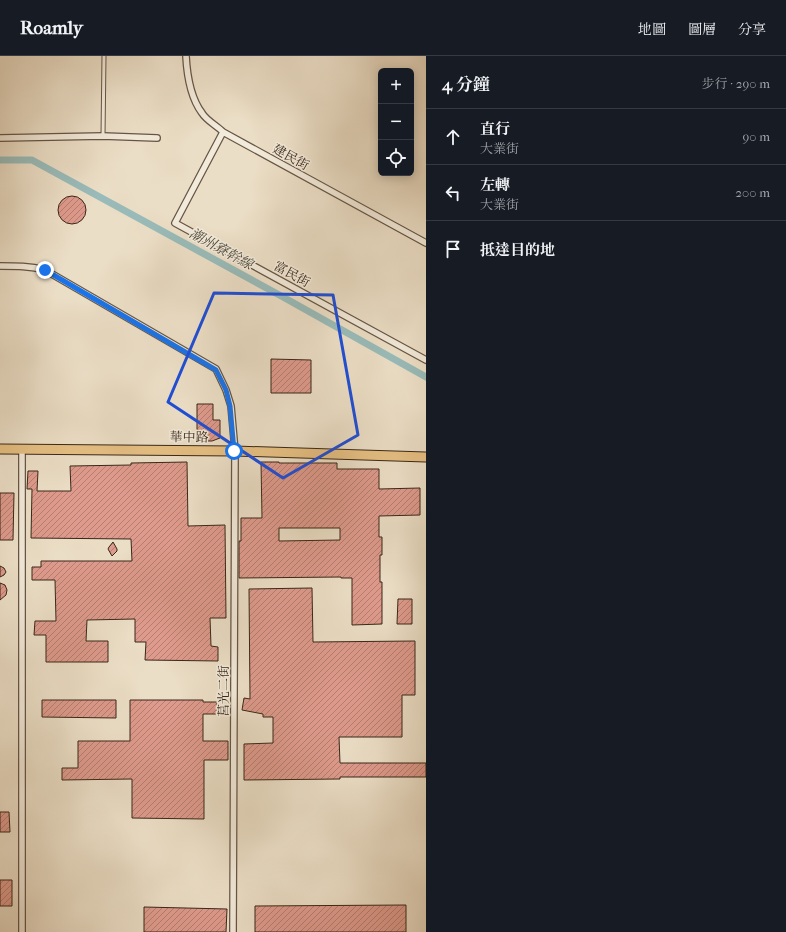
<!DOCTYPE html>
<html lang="zh-TW">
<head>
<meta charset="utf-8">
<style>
  :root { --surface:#171b24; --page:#242831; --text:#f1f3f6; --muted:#9ea1a6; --line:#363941 }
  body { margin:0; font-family:"IM FELL French Canon","Noto Serif TC",serif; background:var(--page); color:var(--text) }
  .controls { position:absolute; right:12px; top:12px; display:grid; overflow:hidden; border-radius:6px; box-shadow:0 2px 10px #0003 }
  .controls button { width:36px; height:36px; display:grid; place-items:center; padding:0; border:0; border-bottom:1px solid var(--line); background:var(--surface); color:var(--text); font:20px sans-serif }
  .stop { position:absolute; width:12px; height:12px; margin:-9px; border:3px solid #1a73e8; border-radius:50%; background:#fff }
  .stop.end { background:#1a73e8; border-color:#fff; box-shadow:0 1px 4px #0008 }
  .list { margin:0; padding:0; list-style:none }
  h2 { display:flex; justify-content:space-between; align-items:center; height:52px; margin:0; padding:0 16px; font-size:17px }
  h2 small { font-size:13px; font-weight:400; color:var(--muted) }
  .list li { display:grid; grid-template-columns:26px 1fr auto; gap:12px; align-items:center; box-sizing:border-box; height:56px; padding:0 16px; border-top:1px solid var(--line) }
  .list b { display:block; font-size:15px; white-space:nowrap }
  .list p { margin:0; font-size:13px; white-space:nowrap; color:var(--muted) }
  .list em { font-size:13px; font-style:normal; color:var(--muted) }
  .icon { flex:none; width:22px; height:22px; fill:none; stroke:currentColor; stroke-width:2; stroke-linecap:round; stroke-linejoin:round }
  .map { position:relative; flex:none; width:426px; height:876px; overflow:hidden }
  header { display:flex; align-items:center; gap:24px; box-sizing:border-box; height:56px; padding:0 20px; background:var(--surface); border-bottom:1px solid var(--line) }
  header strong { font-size:19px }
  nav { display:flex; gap:22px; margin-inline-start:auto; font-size:14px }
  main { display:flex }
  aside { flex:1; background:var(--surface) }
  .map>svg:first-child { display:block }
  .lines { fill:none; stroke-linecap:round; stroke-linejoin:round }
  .canal { stroke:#99bbb9; stroke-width:7 }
  .building { fill:url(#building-hatch); stroke:#392718; fill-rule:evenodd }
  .lane-casing { stroke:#654; stroke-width:5 }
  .street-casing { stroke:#654; stroke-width:8 }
  .primary-casing { stroke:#392718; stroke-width:11 }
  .lane { stroke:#f2eada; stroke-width:3 }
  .street { stroke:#f2eada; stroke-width:5.5 }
  .primary { stroke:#e6bf83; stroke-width:9 }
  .route { stroke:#1a73e8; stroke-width:5 }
  .marked { fill:none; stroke:#1d4ed8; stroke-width:3; stroke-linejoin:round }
  .labels { text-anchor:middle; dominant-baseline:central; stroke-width:3; stroke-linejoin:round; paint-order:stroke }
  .street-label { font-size:13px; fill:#392718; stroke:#f2eada }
  .water-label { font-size:14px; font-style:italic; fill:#514c40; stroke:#f2eada }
</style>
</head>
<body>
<header>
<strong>Roamly</strong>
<nav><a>地圖</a><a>圖層</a><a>分享</a></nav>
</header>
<main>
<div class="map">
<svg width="426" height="876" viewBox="0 0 426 876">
  <defs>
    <pattern id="building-hatch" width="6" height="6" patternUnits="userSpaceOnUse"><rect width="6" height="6" fill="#de9a8c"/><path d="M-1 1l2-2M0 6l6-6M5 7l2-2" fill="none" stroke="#b57e71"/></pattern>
  </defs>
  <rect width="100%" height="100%" fill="#ebdec6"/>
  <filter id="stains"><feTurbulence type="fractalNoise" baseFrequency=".005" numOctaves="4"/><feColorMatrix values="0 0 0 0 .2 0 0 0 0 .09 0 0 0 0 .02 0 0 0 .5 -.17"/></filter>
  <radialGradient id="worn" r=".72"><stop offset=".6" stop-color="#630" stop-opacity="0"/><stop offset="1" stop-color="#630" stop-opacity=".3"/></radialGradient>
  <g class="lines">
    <!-- canal -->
    <path class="canal" d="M0,104H32L283,241L426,321"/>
  </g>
  <!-- building -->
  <path class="building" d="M58 154a14 14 0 1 1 28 0a14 14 0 1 1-28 0Z
    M271,303L311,304V337H271Z
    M197,348H213V364H220V382L212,385H197Z
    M187,406L188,470L225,469L226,562H210L211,590L218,591V605L145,604L146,586H135V563L87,564L86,585H108V606H46V579H34L35,565H56L55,524H32V511H41V505H132L131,483L31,482L32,433H27L28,415H38L37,435H71L70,410L131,409V407Z
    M261,406H279V407H337V413H379V433L420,432V459L379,460V481H382V499H380V526H382V568L352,569V522H341V521L239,522V485H241V462H262ZM279,472H340V484L279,485Z
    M0,437H14L13,484H0Z
    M113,486L117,493V495L112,500L108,493L109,491Z
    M0,510L4,512L6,516L4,519L0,521Z
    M0,527L5,529L7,534L6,539L0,544Z
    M312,532L313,586L415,585V639H402V681H339L340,707H426V721H340V723L244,724V688L273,687V661H263V658L242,654L244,642L250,643L249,533Z
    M398,543H412V568H397Z
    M42,644H116V662L42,661Z
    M130,644H203V646H217V658H203V685H228V704H204V763L132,762V723L62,724V712H78V685H130Z
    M0,756H9L10,776H0Z
    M0,824H12V850H0Z
    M406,849V876H255V850Z
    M144,851L227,853L226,876H144Z"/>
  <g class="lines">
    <!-- lane casing -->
    <g class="lane-casing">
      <path id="lane" d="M103,80L104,0"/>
    </g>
    <!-- street casing -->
    <g class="street-casing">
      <path id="street" d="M186,0C187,19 190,41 202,57C206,64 217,70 223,76L426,187
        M223,76L175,167L426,304
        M0,82L103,80L157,82
        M0,210C16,210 30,210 45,214L216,313L226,334L231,350L235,395L233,876
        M22,393V876"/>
    </g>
    <!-- primary casing -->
    <g class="primary-casing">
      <path id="primary" d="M0,393L235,395L426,401"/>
    </g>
    <!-- lane -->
    <use href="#lane" class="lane"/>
    <!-- street -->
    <use href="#street" class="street"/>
    <!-- primary -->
    <use href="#primary" class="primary"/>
  </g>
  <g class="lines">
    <!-- route -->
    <path class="route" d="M45,214L216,314L226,334L230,350L234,395"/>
  </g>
  <!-- marked area -->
  <path class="marked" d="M214,237L333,239L358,379L283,422L168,346Z"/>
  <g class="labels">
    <!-- street labels -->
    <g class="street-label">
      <text transform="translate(291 101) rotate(29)">建民街</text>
      <text transform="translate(292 218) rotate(29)">富民街</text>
      <text transform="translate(189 381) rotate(1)">華中路</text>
      <text transform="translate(223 635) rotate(-90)">莒光二街</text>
    </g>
    <!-- water labels -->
    <g class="water-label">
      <text transform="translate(221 193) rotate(29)">潮州寮幹線</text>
    </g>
  </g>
  <rect width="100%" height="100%" filter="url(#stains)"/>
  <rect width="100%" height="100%" fill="url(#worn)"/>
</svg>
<div class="controls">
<button>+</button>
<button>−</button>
<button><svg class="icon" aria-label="locate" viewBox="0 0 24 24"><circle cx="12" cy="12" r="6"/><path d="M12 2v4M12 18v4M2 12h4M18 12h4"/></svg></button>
</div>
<div class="stop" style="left:234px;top:395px"></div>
<div class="stop end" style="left:45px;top:214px"></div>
</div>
<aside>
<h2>4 分鐘<small>步行 · 290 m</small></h2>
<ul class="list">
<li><svg class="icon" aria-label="ahead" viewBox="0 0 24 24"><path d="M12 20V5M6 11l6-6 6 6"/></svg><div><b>直行</b><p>大業街</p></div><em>90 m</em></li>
<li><svg class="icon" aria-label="left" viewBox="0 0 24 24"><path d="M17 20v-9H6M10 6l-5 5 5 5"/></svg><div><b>左轉</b><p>大業街</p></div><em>200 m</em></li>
<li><svg class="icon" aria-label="arrive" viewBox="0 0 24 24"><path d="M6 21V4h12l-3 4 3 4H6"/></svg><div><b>抵達目的地</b></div></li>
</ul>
</aside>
</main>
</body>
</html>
